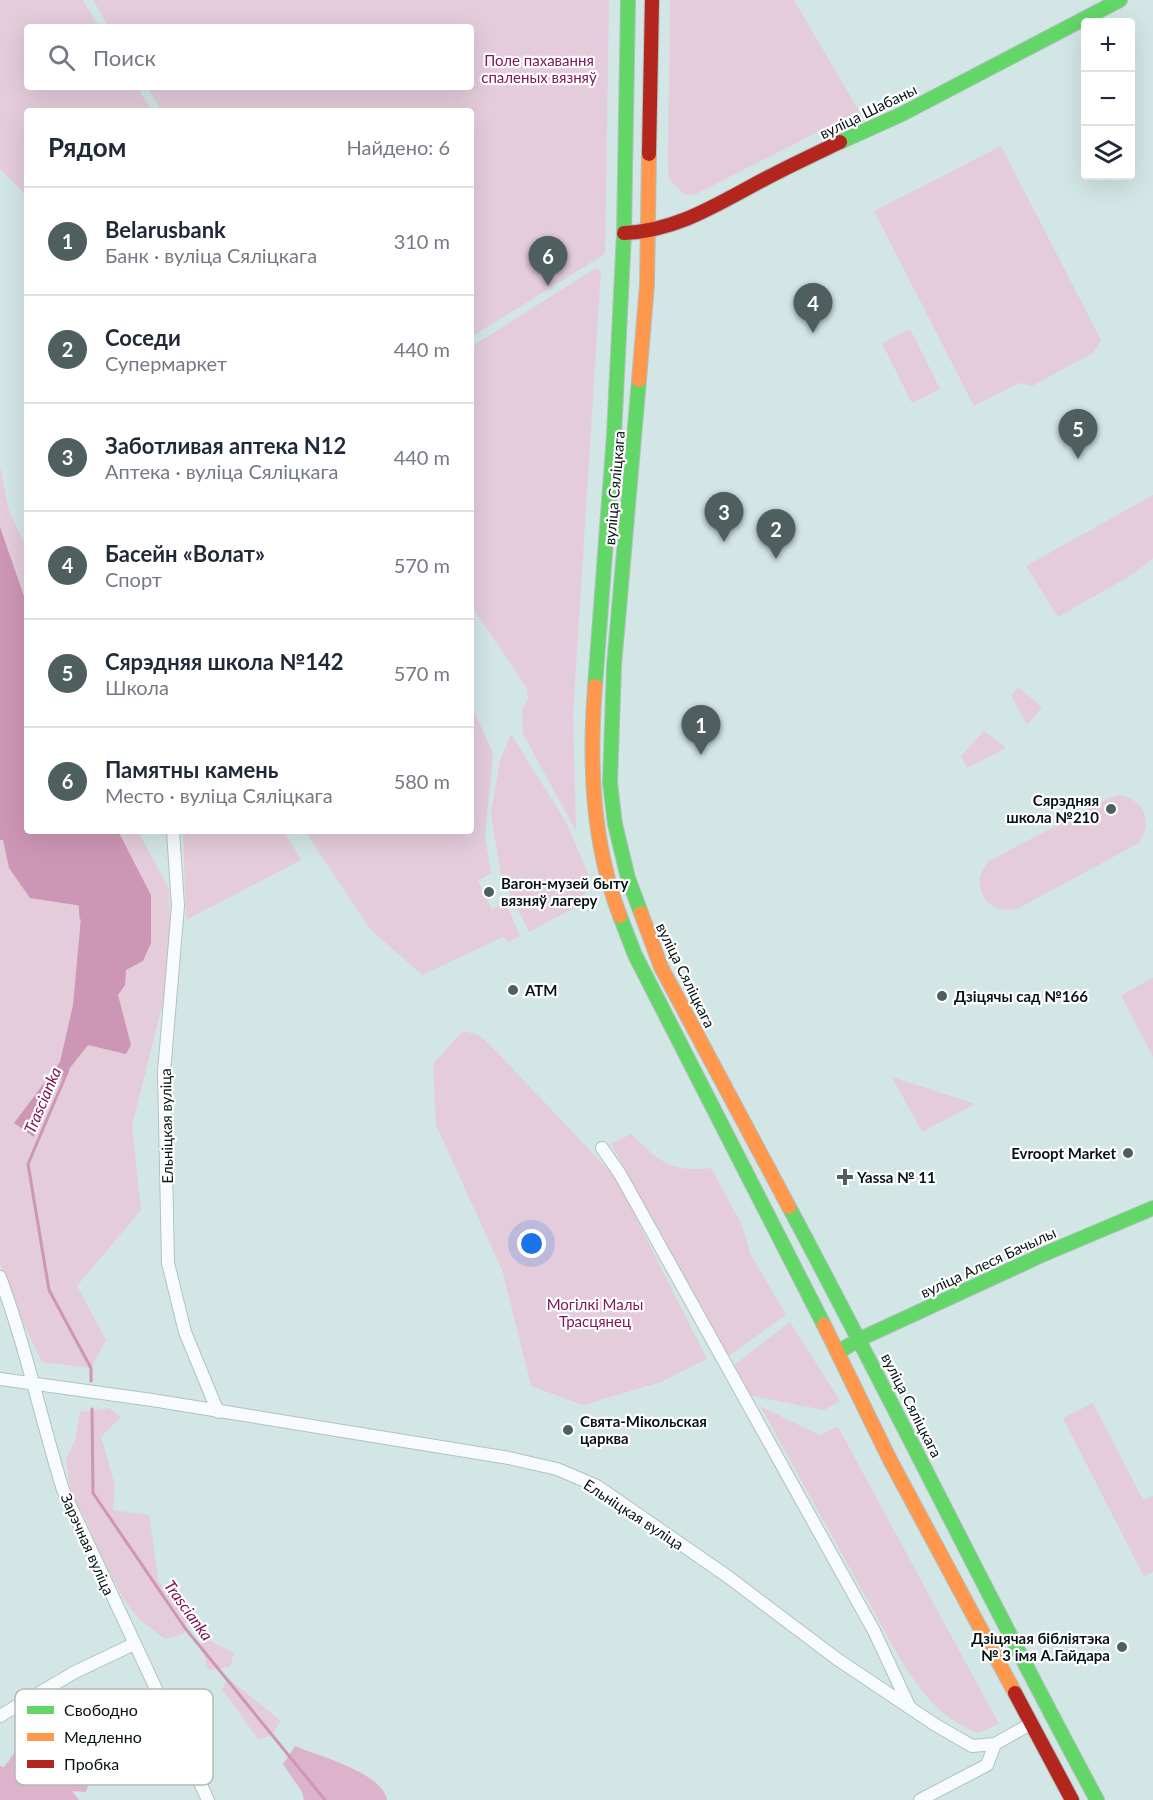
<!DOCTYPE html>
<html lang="ru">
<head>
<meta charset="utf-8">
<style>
  :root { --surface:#fff; --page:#f2f2f3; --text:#1f2937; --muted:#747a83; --line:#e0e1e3; --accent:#4f5e5e }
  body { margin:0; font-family:Lato,sans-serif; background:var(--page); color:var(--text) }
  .controls { position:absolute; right:18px; top:18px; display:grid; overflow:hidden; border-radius:6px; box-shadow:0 6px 24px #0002 }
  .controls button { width:54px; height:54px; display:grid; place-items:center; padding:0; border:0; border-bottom:2px solid var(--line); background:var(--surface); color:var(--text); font:30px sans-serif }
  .you { position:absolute; left:532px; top:1244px; width:21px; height:21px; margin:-15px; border:4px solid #fff; border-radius:50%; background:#1a73e8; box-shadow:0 0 0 9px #1a73e833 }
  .badge { display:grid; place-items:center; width:39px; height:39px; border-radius:50%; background:var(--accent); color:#fff; font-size:20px; font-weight:700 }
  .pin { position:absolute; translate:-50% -50px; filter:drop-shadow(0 2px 3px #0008) }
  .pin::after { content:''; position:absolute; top:32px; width:21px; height:18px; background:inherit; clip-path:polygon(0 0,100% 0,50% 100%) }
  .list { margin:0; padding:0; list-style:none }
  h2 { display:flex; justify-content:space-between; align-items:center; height:78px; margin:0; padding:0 24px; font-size:26px }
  h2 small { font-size:20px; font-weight:400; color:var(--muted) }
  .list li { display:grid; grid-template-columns:39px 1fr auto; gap:18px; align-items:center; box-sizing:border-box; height:108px; padding:0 24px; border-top:2px solid var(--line) }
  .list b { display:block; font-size:22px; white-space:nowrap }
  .list p { margin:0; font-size:20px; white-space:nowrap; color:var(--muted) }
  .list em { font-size:20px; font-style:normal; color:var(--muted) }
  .icon { flex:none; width:33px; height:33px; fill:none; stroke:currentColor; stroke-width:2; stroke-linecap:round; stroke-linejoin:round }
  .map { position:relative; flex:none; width:1153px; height:1800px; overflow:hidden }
  .search { position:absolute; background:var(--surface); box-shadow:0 6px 24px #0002; left:24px; top:24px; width:450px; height:66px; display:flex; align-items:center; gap:15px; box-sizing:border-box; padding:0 21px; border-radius:6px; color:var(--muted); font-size:22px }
  .panel { position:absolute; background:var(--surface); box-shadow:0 6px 24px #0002; left:24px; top:108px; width:450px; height:726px; border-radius:6px }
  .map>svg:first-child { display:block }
  .green { fill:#e4ccdb }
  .forest { fill:#ddb3cc }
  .water { fill:#ce96b5 }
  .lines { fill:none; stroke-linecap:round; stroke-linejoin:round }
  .stream { stroke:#ce96b5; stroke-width:3 }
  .street-casing { stroke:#b2c0c0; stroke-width:14 }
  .fast-casing { stroke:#b2c0c0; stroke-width:16 }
  .slow-casing { stroke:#b2c0c0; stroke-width:16 }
  .jam-casing { stroke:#b2c0c0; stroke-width:16 }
  .street { stroke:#f8fbfb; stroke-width:12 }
  .fast { stroke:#63d668; stroke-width:14 }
  .slow { stroke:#ff974d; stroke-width:14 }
  .jam { stroke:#b3261e; stroke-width:14 }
  .poi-dot { fill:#4f5e5e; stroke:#fff; stroke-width:2 }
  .labels { text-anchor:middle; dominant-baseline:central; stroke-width:4.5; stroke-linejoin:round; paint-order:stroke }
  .park-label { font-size:15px; fill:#831858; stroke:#fff }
  .street-label { font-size:15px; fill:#081414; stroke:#fff }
  .poi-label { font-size:15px; font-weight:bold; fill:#081414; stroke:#fff; text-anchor:start }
  .water-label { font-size:16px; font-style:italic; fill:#801455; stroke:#fff }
  .key { fill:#fff; stroke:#b5b8b8; stroke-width:1.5 }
  .key-label { font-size:16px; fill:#081414 }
</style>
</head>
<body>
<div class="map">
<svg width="1153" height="1800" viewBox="0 0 1153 1800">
  <rect width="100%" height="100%" fill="#d3e6e6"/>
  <!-- green -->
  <path class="green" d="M0,0H83L99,27H27V87H137L152,111H27V196L0,169Z
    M93,0H609L605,254L471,337V111H162L147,87H471V27H109Z
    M670,0H794L859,111L694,195L684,194L670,180L668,171Z
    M1001,146L1101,340L1093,353L1032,386L1020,383L974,406L874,211Z
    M596,268L601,271L573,715L576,831L523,734L522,710L528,699L527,689L471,605V347Z
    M910,329L940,389L912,403L882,343Z
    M0,466L9,511L27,549V831H138L169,889L171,971L132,1126L141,1210L77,1286L106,1340L91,1368L42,1362L16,1308L0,1263Z
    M1153,495V558L1135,573L1058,617L1026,566Z
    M1018,687L1042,707L1027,725L1011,695Z
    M471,705L493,753L485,836L491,873L478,881L492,910L505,902L520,936L509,942L503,937L422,975L370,929L305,831H471Z
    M984,731L1006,748L967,768L961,756Z
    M511,734L567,824L590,878L581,904L529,932L501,876L491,815L500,760Z
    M1120,795C1145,800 1153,822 1139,843L1019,908C987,918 967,885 989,861L1111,797Z
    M183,831H284L301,860L186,920Z
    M1153,978V1057L1121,995Z
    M463,1031L479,1035L493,1048L616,1178L707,1359L661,1382L583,1405L531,1386L502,1270L436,1125L433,1064Z
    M892,1077L975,1104L922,1132Z
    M631,1134C660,1161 669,1173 711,1168L742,1225L750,1253L786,1315L727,1357L611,1144Z
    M790,1322L840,1401L824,1410L748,1395L733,1366Z
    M1093,1403L1143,1500L1153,1496V1572L1144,1577L1063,1418Z
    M760,1406L819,1435L838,1427L999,1724L977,1733C936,1715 923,1694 899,1657Z
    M109,1408L121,1417L101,1437L115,1485L113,1510L149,1515L159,1583L189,1615L184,1634L165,1639L139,1619L124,1600L98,1550L84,1515L72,1499L66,1460L75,1440L80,1412Z
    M199,1635L234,1653L230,1667L208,1670Z
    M228,1678L281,1721L272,1735L258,1739L222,1689Z"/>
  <!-- forest -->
  <path class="forest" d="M52,1745L65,1748L70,1759H79L90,1778L86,1792L72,1791L79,1800H0V1766L4,1767L16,1751L25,1756L37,1747Z
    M295,1746C319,1756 383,1773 387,1800H304L302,1792L283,1764Z"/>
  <!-- water -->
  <path class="water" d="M0,527L27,605V831H118L151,895V943L143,961L126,970L125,985L118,995L131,1045L126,1054L88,1045L37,1110L34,1137L14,1123L60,1062L73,1005L82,906L30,898L9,868L3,840H0Z"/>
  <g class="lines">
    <!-- stream -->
    <path class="stream" d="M80,903L81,918
      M68,1070L28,1164L49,1290L91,1368V1381
      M92,1409L93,1493L185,1628L325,1800"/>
    <!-- street casing -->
    <g class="street-casing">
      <path id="street" d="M173,831L178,906L164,1072L168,1263L185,1332L218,1412
        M602,1148L620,1174L874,1631L909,1706
        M0,1277C26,1347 41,1419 63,1490L208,1800
        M0,1379L152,1400L509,1458L557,1469L597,1486L727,1576L837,1659L934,1724L972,1746L995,1744
        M0,1716L75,1672L134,1644
        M920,1800L987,1765L995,1744L1032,1723"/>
    </g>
    <!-- fast casing -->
    <g class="fast-casing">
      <path id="fast" d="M840,142L902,114L1120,0
        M639,380L614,666L610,783L615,824L628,878L641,913
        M595,686L614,435L624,233L628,0
        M620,916L635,955L824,1325
        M789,1207C894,1403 991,1604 1097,1800
        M838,1352L860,1339L1042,1255L1153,1208"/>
    </g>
    <!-- slow casing -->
    <g class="slow-casing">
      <path id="slow" d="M639,380L647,285L649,154
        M595,686C589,764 592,843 620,916
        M641,913L661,967L789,1207
        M824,1325L890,1460L1015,1693"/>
    </g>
    <!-- jam casing -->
    <g class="jam-casing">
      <path id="jam" d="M649,154L652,0
        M624,233C676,231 716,205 761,181C787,167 813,155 840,142
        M1015,1693L1072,1800"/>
    </g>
    <!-- street -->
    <use href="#street" class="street"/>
    <!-- fast -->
    <use href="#fast" class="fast"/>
    <!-- slow -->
    <use href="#slow" class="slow"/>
    <!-- jam -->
    <use href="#jam" class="jam"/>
  </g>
  <!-- markers -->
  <g class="poi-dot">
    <circle cx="1111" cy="809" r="6"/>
    <circle cx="489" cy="892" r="6"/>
    <circle cx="513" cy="990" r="6"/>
    <circle cx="942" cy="996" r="6"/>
    <circle cx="1128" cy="1153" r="6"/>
    <path d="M842 1168h6v6h6v6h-6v6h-6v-6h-6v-6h6z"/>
    <circle cx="568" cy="1430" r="6"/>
    <circle cx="1122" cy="1647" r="6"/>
  </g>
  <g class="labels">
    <!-- park labels -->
    <g class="park-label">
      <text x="539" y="60">Поле пахавання<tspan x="539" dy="17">спаленых вязняў</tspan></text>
      <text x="595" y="1304">Могілкі Малы<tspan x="595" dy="17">Трасцянец</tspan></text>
    </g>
    <!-- street labels -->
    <g class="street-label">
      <text transform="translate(868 111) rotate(-26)">вуліца Шабаны</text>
      <text transform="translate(614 488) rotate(-85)">вуліца Сяліцкага</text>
      <text transform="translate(686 975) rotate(64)">вуліца Сяліцкага</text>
      <text transform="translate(166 1126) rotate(-91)">Ельніцкая вуліца</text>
      <text transform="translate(988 1262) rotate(-25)">вуліца Алеся Бачылы</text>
      <text transform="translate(912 1405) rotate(63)">вуліца Сяліцкага</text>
      <text transform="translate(634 1514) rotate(33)">Ельніцкая вуліца</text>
      <text transform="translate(88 1544) rotate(66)">Зарэчная вуліца</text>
    </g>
    <!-- poi labels -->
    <g class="poi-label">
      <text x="1099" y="800" text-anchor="end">Сярэдняя<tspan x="1099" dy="17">школа №210</tspan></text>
      <text x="501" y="883">Вагон-музей быту<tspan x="501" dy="17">вязняў лагеру</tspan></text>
      <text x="525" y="990">АТМ</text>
      <text x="954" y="996">Дзіцячы сад №166</text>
      <text x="1116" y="1153" text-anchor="end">Evroopt Market</text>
      <text x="857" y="1177">Yassa № 11</text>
      <text x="580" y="1421">Свята-Мікольская<tspan x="580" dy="17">царква</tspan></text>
      <text x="1110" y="1638" text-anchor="end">Дзіцячая бібліятэка<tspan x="1110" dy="17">№ 3 імя А.Гайдара</tspan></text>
    </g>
    <!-- water labels -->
    <g class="water-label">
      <text transform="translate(42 1100) rotate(-67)">Trascianka</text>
      <text transform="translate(189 1610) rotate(54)">Trascianka</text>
    </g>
  </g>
  <!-- legend -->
  <rect x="15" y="1689" width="198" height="96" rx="9" class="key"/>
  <rect x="27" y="1706" width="27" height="8" fill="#63d668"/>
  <rect x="27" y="1733" width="27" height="8" fill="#ff974d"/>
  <rect x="27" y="1760" width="27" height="8" fill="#b3261e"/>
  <g class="key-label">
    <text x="64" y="1716">Свободно</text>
    <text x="64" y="1743">Медленно</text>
    <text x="64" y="1770">Пробка</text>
  </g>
</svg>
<div class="controls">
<button>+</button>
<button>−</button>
<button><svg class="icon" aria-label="layers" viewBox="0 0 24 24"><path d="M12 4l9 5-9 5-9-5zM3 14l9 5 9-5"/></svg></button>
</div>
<div class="you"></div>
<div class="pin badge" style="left:701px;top:755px">1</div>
<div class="pin badge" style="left:776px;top:559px">2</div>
<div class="pin badge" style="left:724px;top:542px">3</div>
<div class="pin badge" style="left:813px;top:333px">4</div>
<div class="pin badge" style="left:1078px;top:459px">5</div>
<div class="pin badge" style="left:548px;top:286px">6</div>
<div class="search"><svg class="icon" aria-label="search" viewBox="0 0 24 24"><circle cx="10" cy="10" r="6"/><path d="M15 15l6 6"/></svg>Поиск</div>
<section class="panel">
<h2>Рядом<small>Найдено: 6</small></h2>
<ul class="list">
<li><span class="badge">1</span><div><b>Belarusbank</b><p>Банк · вуліца Сяліцкага</p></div><em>310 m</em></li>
<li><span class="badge">2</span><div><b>Соседи</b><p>Супермаркет</p></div><em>440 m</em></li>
<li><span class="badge">3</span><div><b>Заботливая аптека N12</b><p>Аптека · вуліца Сяліцкага</p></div><em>440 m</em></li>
<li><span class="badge">4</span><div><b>Басейн «Волат»</b><p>Спорт</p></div><em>570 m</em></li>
<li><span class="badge">5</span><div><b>Сярэдняя школа №142</b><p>Школа</p></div><em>570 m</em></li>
<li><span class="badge">6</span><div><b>Памятны камень</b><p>Место · вуліца Сяліцкага</p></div><em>580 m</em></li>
</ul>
</section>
</div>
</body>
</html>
